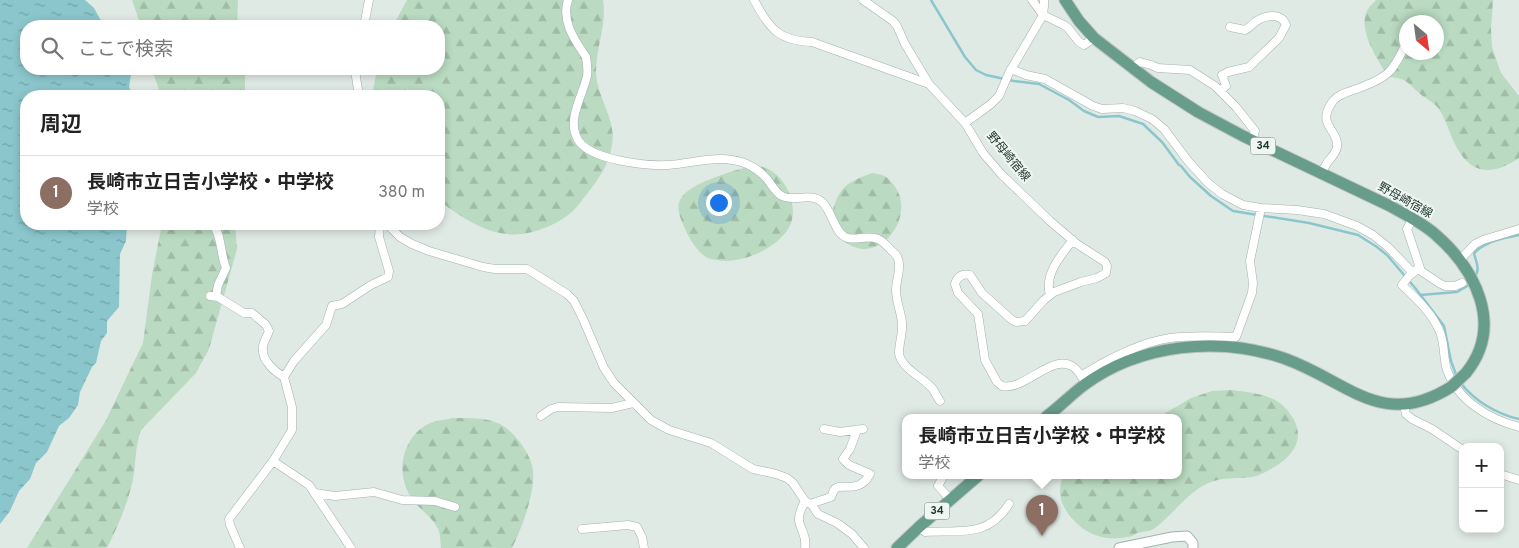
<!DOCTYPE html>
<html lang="ja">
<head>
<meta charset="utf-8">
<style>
  :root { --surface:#fff; --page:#f2f2f2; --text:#222; --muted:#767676; --line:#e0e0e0; --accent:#111827 }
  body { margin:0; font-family:Overpass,"Noto Sans JP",sans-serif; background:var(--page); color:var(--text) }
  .controls { position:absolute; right:15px; bottom:15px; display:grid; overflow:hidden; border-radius:10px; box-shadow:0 2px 8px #0003 }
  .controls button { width:45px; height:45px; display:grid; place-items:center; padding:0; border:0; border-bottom:1px solid var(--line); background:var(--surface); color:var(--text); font:25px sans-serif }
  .compass { position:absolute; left:1399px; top:15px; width:45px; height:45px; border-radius:50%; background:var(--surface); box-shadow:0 2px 8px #0003; rotate:151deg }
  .you { position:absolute; left:718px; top:202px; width:18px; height:18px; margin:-12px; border:4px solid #fff; border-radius:50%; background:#1a73e8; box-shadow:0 0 0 8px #1a73e833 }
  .badge { display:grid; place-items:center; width:32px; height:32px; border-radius:50%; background:var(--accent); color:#fff; font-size:16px; font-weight:700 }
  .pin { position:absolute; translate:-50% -41px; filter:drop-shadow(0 1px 2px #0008) }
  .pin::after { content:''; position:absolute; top:26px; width:18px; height:15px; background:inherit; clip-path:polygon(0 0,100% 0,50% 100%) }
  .popup { position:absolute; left:902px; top:414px; width:280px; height:65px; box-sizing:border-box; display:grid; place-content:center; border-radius:10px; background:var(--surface); filter:drop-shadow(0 1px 4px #0005); font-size:16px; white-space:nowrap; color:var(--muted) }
  .popup b { font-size:19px; color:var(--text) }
  .popup::after { content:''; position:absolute; left:50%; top:100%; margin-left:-10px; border:10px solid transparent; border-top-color:var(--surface) }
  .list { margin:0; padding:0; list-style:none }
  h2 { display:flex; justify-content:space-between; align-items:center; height:65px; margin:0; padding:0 20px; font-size:21px }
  h2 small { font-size:16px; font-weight:400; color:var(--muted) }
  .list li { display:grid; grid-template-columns:32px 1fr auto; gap:15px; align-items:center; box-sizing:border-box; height:75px; padding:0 20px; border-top:1px solid var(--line) }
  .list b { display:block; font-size:19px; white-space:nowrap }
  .list p { margin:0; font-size:16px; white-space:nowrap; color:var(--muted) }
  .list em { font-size:16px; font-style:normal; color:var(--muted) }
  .icon { flex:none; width:28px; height:28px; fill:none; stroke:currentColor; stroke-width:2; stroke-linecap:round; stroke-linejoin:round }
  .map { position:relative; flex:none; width:1519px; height:548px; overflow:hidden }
  .search { position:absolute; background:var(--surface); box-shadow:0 2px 8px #0003; left:20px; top:20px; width:425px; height:55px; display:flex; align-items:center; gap:12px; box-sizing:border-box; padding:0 18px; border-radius:20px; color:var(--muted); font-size:19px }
  .panel { position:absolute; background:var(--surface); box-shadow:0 2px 8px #0003; left:20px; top:90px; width:425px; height:140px; border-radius:20px }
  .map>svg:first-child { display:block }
  .forest { fill:url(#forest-firs); fill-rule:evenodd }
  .water { fill:url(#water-ripples) }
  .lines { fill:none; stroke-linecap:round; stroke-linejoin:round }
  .stream { stroke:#8bc6cc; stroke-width:2.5 }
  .minor-casing { stroke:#a3b1ac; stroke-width:9 }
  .tertiary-casing { stroke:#a3b1ac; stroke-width:11 }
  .primary-casing { stroke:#bdc4c2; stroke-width:13 }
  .minor { stroke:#fff; stroke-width:8 }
  .tertiary { stroke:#fff; stroke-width:9 }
  .primary { stroke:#689d8c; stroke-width:11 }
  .primary-bridge-casing { stroke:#bdc4c2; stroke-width:13; stroke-linecap:butt }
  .primary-bridge { stroke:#689d8c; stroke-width:11 }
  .labels { text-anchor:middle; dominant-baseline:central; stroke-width:4; stroke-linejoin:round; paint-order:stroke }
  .shield { fill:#f0f7f3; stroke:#60726c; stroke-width:1 }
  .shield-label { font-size:11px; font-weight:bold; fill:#223932 }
  .street-label { font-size:12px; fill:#223932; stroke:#f0f7f3 }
</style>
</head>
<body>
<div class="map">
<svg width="1519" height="548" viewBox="0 0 1519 548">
  <defs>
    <pattern id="forest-firs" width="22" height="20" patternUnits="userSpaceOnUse" patternTransform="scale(1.25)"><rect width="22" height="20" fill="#badac1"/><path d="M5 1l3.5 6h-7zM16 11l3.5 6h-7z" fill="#a0bca6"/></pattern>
    <pattern id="water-ripples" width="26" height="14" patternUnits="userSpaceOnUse" patternTransform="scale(1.25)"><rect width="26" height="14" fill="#8bc6cc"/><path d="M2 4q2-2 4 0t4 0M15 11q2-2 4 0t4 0" fill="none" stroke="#71a2a6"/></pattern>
  </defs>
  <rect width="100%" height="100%" fill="#e0eae5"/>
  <!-- forest -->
  <path class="forest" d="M132,0H238L237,26H141Z
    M407,0H603C607,25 596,47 596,72C597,98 617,120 612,145C609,165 598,180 586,195C582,200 578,206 574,210C558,225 529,237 507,234C482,232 459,215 439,201V96H372L377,69H439V26H393Z
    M1376,0H1493L1491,29L1492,47L1501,73L1519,96V158C1495,174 1473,177 1457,148C1450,136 1447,121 1439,109C1433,101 1425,99 1418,92C1406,81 1405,78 1388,77C1378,60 1356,28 1368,9C1370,5 1374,3 1376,0ZM1406,22H1436V52H1406Z
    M152,69H245V96H161Z
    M751,166C756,167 762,166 766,168C785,176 798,203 791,223C782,247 741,265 717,260C714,259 708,259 706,257C698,252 691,241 687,233C683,224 675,210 680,200C688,183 733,171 751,166Z
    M872,173C876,174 880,174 884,176C887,177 890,180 892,183C920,213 879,270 844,241C841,238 835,230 833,226C829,216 836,197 842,190C849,181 862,177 872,173Z
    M162,224H235L237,249L209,349L196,373L141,430C135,446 136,463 133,479C128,503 118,526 107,548H27L105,422L143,343L152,275Z
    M1232,390C1245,392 1261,393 1273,399C1282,403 1289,411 1294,420C1306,442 1289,460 1269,470C1264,473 1257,476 1252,477C1239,479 1226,477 1214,481C1190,488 1175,513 1155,528C1150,532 1143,531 1137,533C1134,535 1131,537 1127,537C1100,543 1077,530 1064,507C1059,498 1058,483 1065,475H1178V417H1159L1191,398L1212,391Z
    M452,418C467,418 483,417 498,423C506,427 513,433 518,440C525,448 532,460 533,471C535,493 522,528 512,548H441C440,542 441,535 438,529C432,516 418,509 411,497C394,472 403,433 433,422C439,420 446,420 452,418Z"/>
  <!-- water -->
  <path class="water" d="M0,0H85L94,8L104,26H26V69H128L131,74L129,87L133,96H26V224H127L126,241L120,254L119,307L107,321V333L101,341L96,363L92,367L80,392L78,405L69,418L59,426L47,452L36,463L30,479L19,491L10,511L0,524Z"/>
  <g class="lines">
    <!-- stream -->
    <path class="stream" d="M931,0L965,57L976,70L986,75L1014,81L1039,84L1069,100L1084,111L1098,117L1119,116L1143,124L1162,142L1179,165L1181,166L1190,177L1211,196L1233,211L1309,223L1358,235L1377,247L1387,255L1416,289L1444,326L1451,361L1457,377
      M1474,278C1481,269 1476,263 1474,253C1486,241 1503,238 1519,235
      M1420,295L1457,292L1469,285
      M1460,382C1474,401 1497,414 1519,419"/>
    <!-- minor casing -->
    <g class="minor-casing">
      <path id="minor" d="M568,0C561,22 575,40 586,57C587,63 588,70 587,76C583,95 567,119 577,138C587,160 646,166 668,165C685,164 703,159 720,159C738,159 755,165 767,179C772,185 775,192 782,196C794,202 811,192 822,202C832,211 834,231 845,237C854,242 867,234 878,239C883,241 888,247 892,251C896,254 899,259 899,264C900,272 896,281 896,290C896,301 901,312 902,323C903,333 899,343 899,353C900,367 923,378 932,388C935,392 937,397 940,401
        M754,0C769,28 778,41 812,42L929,84
        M863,0L893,21L897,26L905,44L929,84L965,123L983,153L1001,174L1050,221L1077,244L1105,262L1107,266L1106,273L1097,278L1081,282L1054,292L1044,300L1025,321L1016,322L1012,320L982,293L970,275C962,273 957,277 955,284L958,293L978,314L985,360L997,382L1002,386C1024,391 1051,354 1072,366C1078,369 1082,378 1087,384
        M1032,0L1043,15L1064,25L1068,28L1079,42L1084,45L1094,38
        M364,26L369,0
        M1132,68L1140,62L1151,65L1158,68L1190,70L1215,86L1236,107L1255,131L1252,141
        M356,69V77L359,96
        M1011,69L1026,75L1045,79L1093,106L1102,109L1123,108L1135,111L1152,119L1164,129L1188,161L1208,183L1222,194L1243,205L1261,208L1297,210L1324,214L1357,226L1373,235L1388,247L1413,273
        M1220,91L1226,86L1222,75L1228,72L1249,67L1279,38L1286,25C1281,12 1265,15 1255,22C1251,25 1250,28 1245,30L1230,27
        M965,123L991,104L999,96L1009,73L1043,15L1044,6V0
        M1322,174C1323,170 1325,166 1327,163C1330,158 1336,154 1337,147C1339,129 1315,125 1333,101C1340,92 1354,91 1364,86C1372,83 1381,79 1388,73C1396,66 1401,53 1406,44
        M1413,218L1407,229L1421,271L1439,283L1445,286H1455L1462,283
        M213,224C222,236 220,253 226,268L218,285L216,296
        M387,224L400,237L412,244L429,251L483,267L495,269H527L567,294L574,301L583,319L604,368L614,383L651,420L669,430L711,443L753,469L776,474L787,478L793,483L805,501L812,505L818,514L837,523L852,534L864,548
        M1460,260L1475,244L1483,240L1519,229
        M1419,268L1410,275L1402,285C1417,299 1432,313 1440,332C1445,344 1443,358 1447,370C1458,401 1489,419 1519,427
        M1050,295C1044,274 1061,255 1073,240
        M210,296L218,297L244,313H252L266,325L269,331C267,337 263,342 263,347C261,360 275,372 284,377
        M1081,376C1108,359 1138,343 1170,338C1192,335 1214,336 1236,337L1252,293L1253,283L1250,261L1261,208
        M1404,405L1406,414L1412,419L1432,429L1463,450
        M541,416L551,409L558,407L612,408L633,403
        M824,429L840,432L863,429
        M1500,474L1519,480
        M944,475L938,486L950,499
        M315,493L335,496L374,492L402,500L435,501L455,507
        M805,501C802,507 798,514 799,521C801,531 807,536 805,548
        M810,504L831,497C832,495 833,492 834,490C840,481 858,496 870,474L849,465L843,459L850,449L857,430
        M919,527L925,532C960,530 988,538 1009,504
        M582,529L628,525L637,527L642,537L644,548
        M240,548L230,525L229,519L273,461
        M351,548L309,485L273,461L292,430V407L284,377L294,361L326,325L332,306L342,304L371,285L388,277L389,271L379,237L380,224"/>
    </g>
    <!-- tertiary casing -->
    <g class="tertiary-casing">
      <path id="tertiary" d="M1119,548L1172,537L1187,536L1193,543V548"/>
    </g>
    <!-- primary casing -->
    <g class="primary-casing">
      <path id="primary" d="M1065,0L1079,21L1094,38L1151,82L1198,112L1243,136L1390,206C1406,215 1423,223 1436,235C1476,270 1504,326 1466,373
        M1046,417C1059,407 1071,395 1084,385C1140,344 1218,336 1283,358C1347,380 1381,431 1451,387
        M897,548L919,527L979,475"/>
    </g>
    <!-- minor -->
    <use href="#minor" class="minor"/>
    <!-- tertiary -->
    <use href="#tertiary" class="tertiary"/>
    <!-- primary -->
    <use href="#primary" class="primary"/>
    <!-- primary-bridge casing -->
    <g class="primary-bridge-casing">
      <path id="primary-bridge" d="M1451,387L1466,373"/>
    </g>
    <!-- primary-bridge -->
    <use href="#primary-bridge" class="primary-bridge"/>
  </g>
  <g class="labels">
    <!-- shield labels -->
    <g class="shield">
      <rect x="1250.5" y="137.5" width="25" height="17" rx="4"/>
      <rect x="924.5" y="502.5" width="25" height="17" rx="4"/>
    </g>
    <g class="shield-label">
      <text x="1263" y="146">34</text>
      <text x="937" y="511">34</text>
    </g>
    <!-- street labels -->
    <g class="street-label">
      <text transform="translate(1008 157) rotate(50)">野母崎宿線</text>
      <text transform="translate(1405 201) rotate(29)">野母崎宿線</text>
    </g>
  </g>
</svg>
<div class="controls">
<button>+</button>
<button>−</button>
</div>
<svg class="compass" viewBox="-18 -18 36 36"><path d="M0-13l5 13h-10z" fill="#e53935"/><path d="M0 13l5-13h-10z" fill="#767676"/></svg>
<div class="you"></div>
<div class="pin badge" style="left:1042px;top:536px;background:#8d6e63">1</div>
<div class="popup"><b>長崎市立日吉小学校・中学校</b>学校</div>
<div class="search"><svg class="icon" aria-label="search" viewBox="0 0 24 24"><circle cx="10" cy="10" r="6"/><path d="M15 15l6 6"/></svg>ここで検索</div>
<section class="panel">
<h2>周辺<small></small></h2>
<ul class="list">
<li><span class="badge" style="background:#8d6e63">1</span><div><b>長崎市立日吉小学校・中学校</b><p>学校</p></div><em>380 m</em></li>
</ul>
</section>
</div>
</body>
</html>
